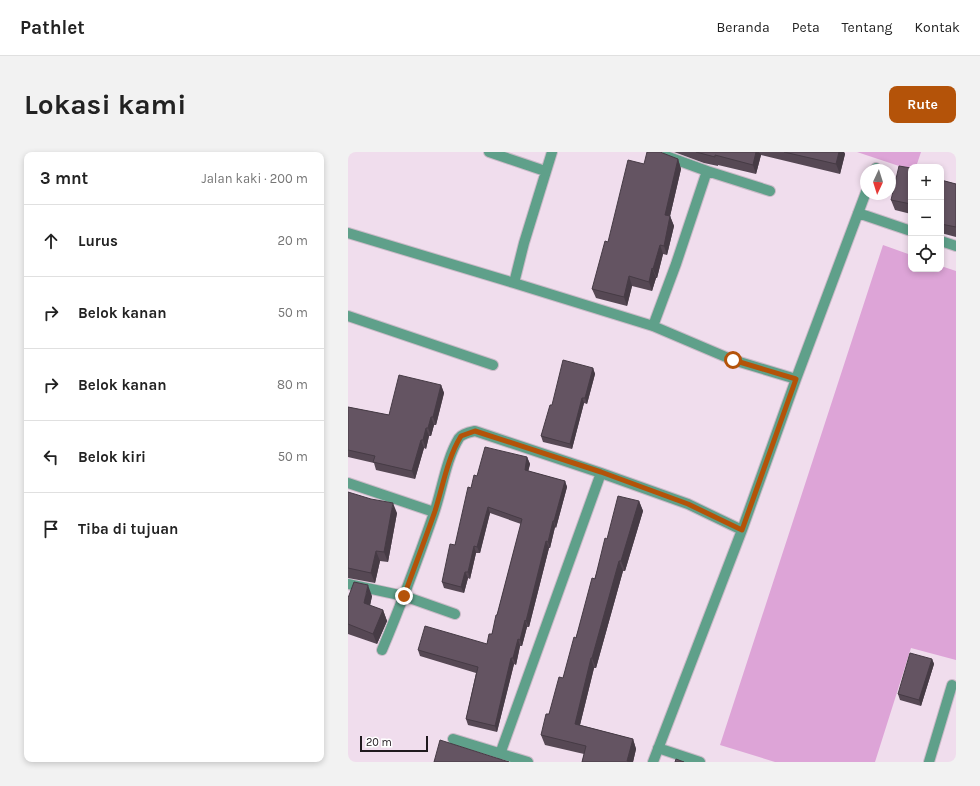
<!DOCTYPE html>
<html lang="id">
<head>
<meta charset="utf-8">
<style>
  :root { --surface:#fff; --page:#f2f2f2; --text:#222; --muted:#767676; --line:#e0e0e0; --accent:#b45309 }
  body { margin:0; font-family:Karla,sans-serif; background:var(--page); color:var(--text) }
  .controls { position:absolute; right:12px; top:12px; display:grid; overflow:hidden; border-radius:8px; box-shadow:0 2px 6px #0003 }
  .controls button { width:36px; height:36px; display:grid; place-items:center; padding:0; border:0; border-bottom:1px solid var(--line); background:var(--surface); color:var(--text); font:20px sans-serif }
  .compass { position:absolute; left:512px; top:12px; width:36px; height:36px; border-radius:50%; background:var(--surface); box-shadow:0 2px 6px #0003; rotate:184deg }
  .scale { position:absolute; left:12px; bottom:10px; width:68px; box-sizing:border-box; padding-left:4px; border:2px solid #201a1f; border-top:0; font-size:11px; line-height:14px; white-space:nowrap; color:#201a1f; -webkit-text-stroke:3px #fff; paint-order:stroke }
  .stop { position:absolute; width:12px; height:12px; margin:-9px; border:3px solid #b45309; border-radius:50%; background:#fff }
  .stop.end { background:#b45309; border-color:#fff; box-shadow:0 1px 4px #0008 }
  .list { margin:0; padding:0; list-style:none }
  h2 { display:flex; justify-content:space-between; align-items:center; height:52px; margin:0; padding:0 16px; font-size:17px }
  h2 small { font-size:13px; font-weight:400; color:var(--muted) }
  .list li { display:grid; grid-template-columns:26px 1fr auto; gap:12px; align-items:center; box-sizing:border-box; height:72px; padding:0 16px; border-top:1px solid var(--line) }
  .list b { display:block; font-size:15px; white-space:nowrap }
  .list em { font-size:13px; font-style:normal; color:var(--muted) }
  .icon { flex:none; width:22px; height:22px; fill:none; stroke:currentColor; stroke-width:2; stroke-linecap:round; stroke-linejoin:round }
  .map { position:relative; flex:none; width:608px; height:610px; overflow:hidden; border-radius:8px }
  header { display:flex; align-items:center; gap:24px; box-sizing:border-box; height:56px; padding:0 20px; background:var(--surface); border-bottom:1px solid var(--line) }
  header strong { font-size:19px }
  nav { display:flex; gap:22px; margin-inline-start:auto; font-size:14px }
  .intro { display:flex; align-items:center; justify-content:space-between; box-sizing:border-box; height:96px; padding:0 24px }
  h1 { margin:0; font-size:28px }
  .button { padding:10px 18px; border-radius:8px; background:var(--accent); color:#fff; font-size:14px; font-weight:700 }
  main { display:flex; gap:24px; padding:0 24px }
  aside { flex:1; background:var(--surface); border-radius:8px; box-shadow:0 2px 6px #0003 }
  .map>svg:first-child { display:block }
  .green { fill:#dda4d7 }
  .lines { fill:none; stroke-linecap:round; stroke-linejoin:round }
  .minor-casing { stroke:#cbbac8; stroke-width:12 }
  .minor { stroke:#5fa08a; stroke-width:10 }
  .wall { fill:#564854 }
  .shaded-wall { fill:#463b45 }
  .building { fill:#645462; stroke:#463b45 }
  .route { stroke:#b45309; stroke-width:5 }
</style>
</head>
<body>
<header>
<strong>Pathlet</strong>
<nav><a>Beranda</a><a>Peta</a><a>Tentang</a><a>Kontak</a></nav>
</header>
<div class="intro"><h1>Lokasi kami</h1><a class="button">Rute</a></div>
<main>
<aside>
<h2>3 mnt<small>Jalan kaki · 200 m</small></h2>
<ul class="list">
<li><svg class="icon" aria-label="ahead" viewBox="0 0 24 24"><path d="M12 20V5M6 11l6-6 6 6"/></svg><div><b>Lurus</b></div><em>20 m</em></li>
<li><svg class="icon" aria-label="right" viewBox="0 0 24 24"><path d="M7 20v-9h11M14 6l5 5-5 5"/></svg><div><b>Belok kanan</b></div><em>50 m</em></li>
<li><svg class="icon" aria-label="right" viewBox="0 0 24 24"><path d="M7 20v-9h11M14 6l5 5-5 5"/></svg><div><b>Belok kanan</b></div><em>80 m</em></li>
<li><svg class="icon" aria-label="left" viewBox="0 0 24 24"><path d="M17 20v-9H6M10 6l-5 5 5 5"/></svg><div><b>Belok kiri</b></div><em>50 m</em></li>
<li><svg class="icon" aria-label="arrive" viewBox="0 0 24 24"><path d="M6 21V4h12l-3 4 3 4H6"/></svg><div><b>Tiba di tujuan</b></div></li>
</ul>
</aside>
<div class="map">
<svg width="608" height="610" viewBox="0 0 608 610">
  <rect width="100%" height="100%" fill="#f0dded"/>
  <!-- green -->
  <path class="green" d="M509,0H573L568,15H563V18Z
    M535,93L563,103V117H593V114L608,119V508L563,496L527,610H427L372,593Z"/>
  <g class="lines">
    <!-- minor casing -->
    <g class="minor-casing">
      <path id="minor" d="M141,0L197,19
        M204,0L176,91L166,131L305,174L385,208L448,227
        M318,4L359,19
        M527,18L528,16
        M510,61L563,79
        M0,81L166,131
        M593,89L608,94
        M0,164L145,213
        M305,174L328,112L359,19L422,39
        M0,331L86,360
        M0,432L56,444L107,462
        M34,498C53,453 70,407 86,361C94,338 98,307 111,286C115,281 122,280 127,279L253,321L340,352L394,378
        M105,587L180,610
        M310,596L352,610
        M152,602L253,321
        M305,610L394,378L448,227L518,40
        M581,610L604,533"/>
    </g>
    <!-- minor -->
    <use href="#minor" class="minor"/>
  </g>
  <!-- wall -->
  <path class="wall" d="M326,0H496L497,2L492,22L413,3L408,22L370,13V14L356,11Z
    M330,7L333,17L322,64L326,74L319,103L315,102L309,126H308L304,139L284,134L279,154L248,146L244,137L296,12Z
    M563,16V62L547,58L543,48Z
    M593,28L608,32V85L593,81Z
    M245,216L247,222L239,252L236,251L224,297L195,290L193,284L204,253Z
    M93,233L96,241L88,273H86L83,284H81L78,297L76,296L67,327L28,318L26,311L0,305V255L41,263Z
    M179,305L182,312L180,319L217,329L219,335L208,376L207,375L202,396H201L181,475H179L174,494H172L168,513L166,512L149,580L120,573L118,567L128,521L72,504L70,498L139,492L144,482L149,463L173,372L142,361L132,401H128L122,427L120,426L116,441L96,436L94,430L107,393L123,336L129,324Z
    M0,340L49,361L40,410L32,409L27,431L0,426Z
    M291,349L295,359L277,419H275L248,516H246L232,573L285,587L288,597L285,610H234L236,602L197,593L193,583L215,526L259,387Z
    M24,444L22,454L35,458L39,469L29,492L0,482V446Z
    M584,507L586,512L573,554L552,548L550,542Z"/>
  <!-- shaded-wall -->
  <path class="shaded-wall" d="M408,0H411L413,3L408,22L405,13Z
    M491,0H496L497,2L492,22L488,12Z
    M330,7L333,17L320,73L317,63Z
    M322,64L326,74L319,103L316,94Z
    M312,93L315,102L309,126L305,117Z
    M304,116L308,126L304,139L301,130Z
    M281,124L284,134L279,154L276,145Z
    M245,216L247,222L239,252L237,246Z
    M93,233L96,241L88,273L85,265Z
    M234,246L236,251L224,297L222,292Z
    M83,265L86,273L83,284L80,276Z
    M78,276L81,284L78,297L75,288Z
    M73,288L76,296L67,327L64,319Z
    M179,305L182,312L179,325L177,318Z
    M217,329L219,335L208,376L206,369Z
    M291,349L295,359L277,419L273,409Z
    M45,351L49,361L40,410L36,400Z
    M140,355L142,361L132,401L129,395Z
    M205,369L207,375L202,396L200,390Z
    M198,389L201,396L181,475L178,469Z
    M126,394L128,401L122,427L120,420Z
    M28,399L32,409L27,431L23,421Z
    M271,409L275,419L248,516L244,506Z
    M117,420L120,426L116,441L113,435Z
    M20,433L24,444L20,462L16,451Z
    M35,458L39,469L29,492L25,482Z
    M177,468L179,475L174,494L172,488Z
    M170,487L172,494L168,513L165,506Z
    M163,506L166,512L149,580L147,574Z
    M243,506L246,516L230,581L227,572Z
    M584,507L586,512L573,554L571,548Z
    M285,587L288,597L285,610H279V609Z"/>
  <!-- building -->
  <path class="building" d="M299,0H312L330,7L317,63L322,64L316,94L312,93L305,117L304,116L301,130L281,124L276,145L244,137L257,89L260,90L280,8L296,12Z
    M348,0H408L405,13L367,3V5Z
    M436,0H491L488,12Z
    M551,14L563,16V52L543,48Z
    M593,28L608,32V75L593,72Z
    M215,208L245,216L237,246H234L222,292L193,284L202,253H204Z
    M51,223L93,233L85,265H83L80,276H78L75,288H73L64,319L25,310L27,304L0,298V255L41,263Z
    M137,295L179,305L177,318L217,329L206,369H205L200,390L198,389L178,469L177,468L172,488L170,487L165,506H163L147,574L118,567L130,515L70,498L77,474L139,492L141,482H144L148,463H149L174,367L140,355L129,395L126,394L120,420H117L113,435L94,430L102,392L107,393L120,335L123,336L126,323L129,324Z
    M0,340L23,347L45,351L36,400L28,399L23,421L0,416Z
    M270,344L291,349L273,409H271L244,506H243L227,572L285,587L279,609L283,610H234L238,594L193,583L198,562H201L211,525L215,526L226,485L228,486L244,426L247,427L257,386L259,387Z
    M6,430L20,433L16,451L35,458L25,482L0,472V446Z
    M562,501L584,507L571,548L550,542Z
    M92,588L161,610H86Z
    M328,607L336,610H327Z"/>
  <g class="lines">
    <!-- route -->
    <path class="route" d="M56,444C66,416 77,388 87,359C95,334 99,307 113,284L127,279L253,320L340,352L394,378L448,227L385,208"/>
  </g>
</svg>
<div class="controls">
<button>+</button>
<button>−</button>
<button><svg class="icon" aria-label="locate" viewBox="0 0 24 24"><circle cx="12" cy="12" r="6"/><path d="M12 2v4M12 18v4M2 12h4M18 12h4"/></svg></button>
</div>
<svg class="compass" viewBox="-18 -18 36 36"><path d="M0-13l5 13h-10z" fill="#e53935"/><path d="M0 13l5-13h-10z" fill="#767676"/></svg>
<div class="scale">20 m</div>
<div class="stop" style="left:385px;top:208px"></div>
<div class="stop end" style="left:56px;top:444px"></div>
</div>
</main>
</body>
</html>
